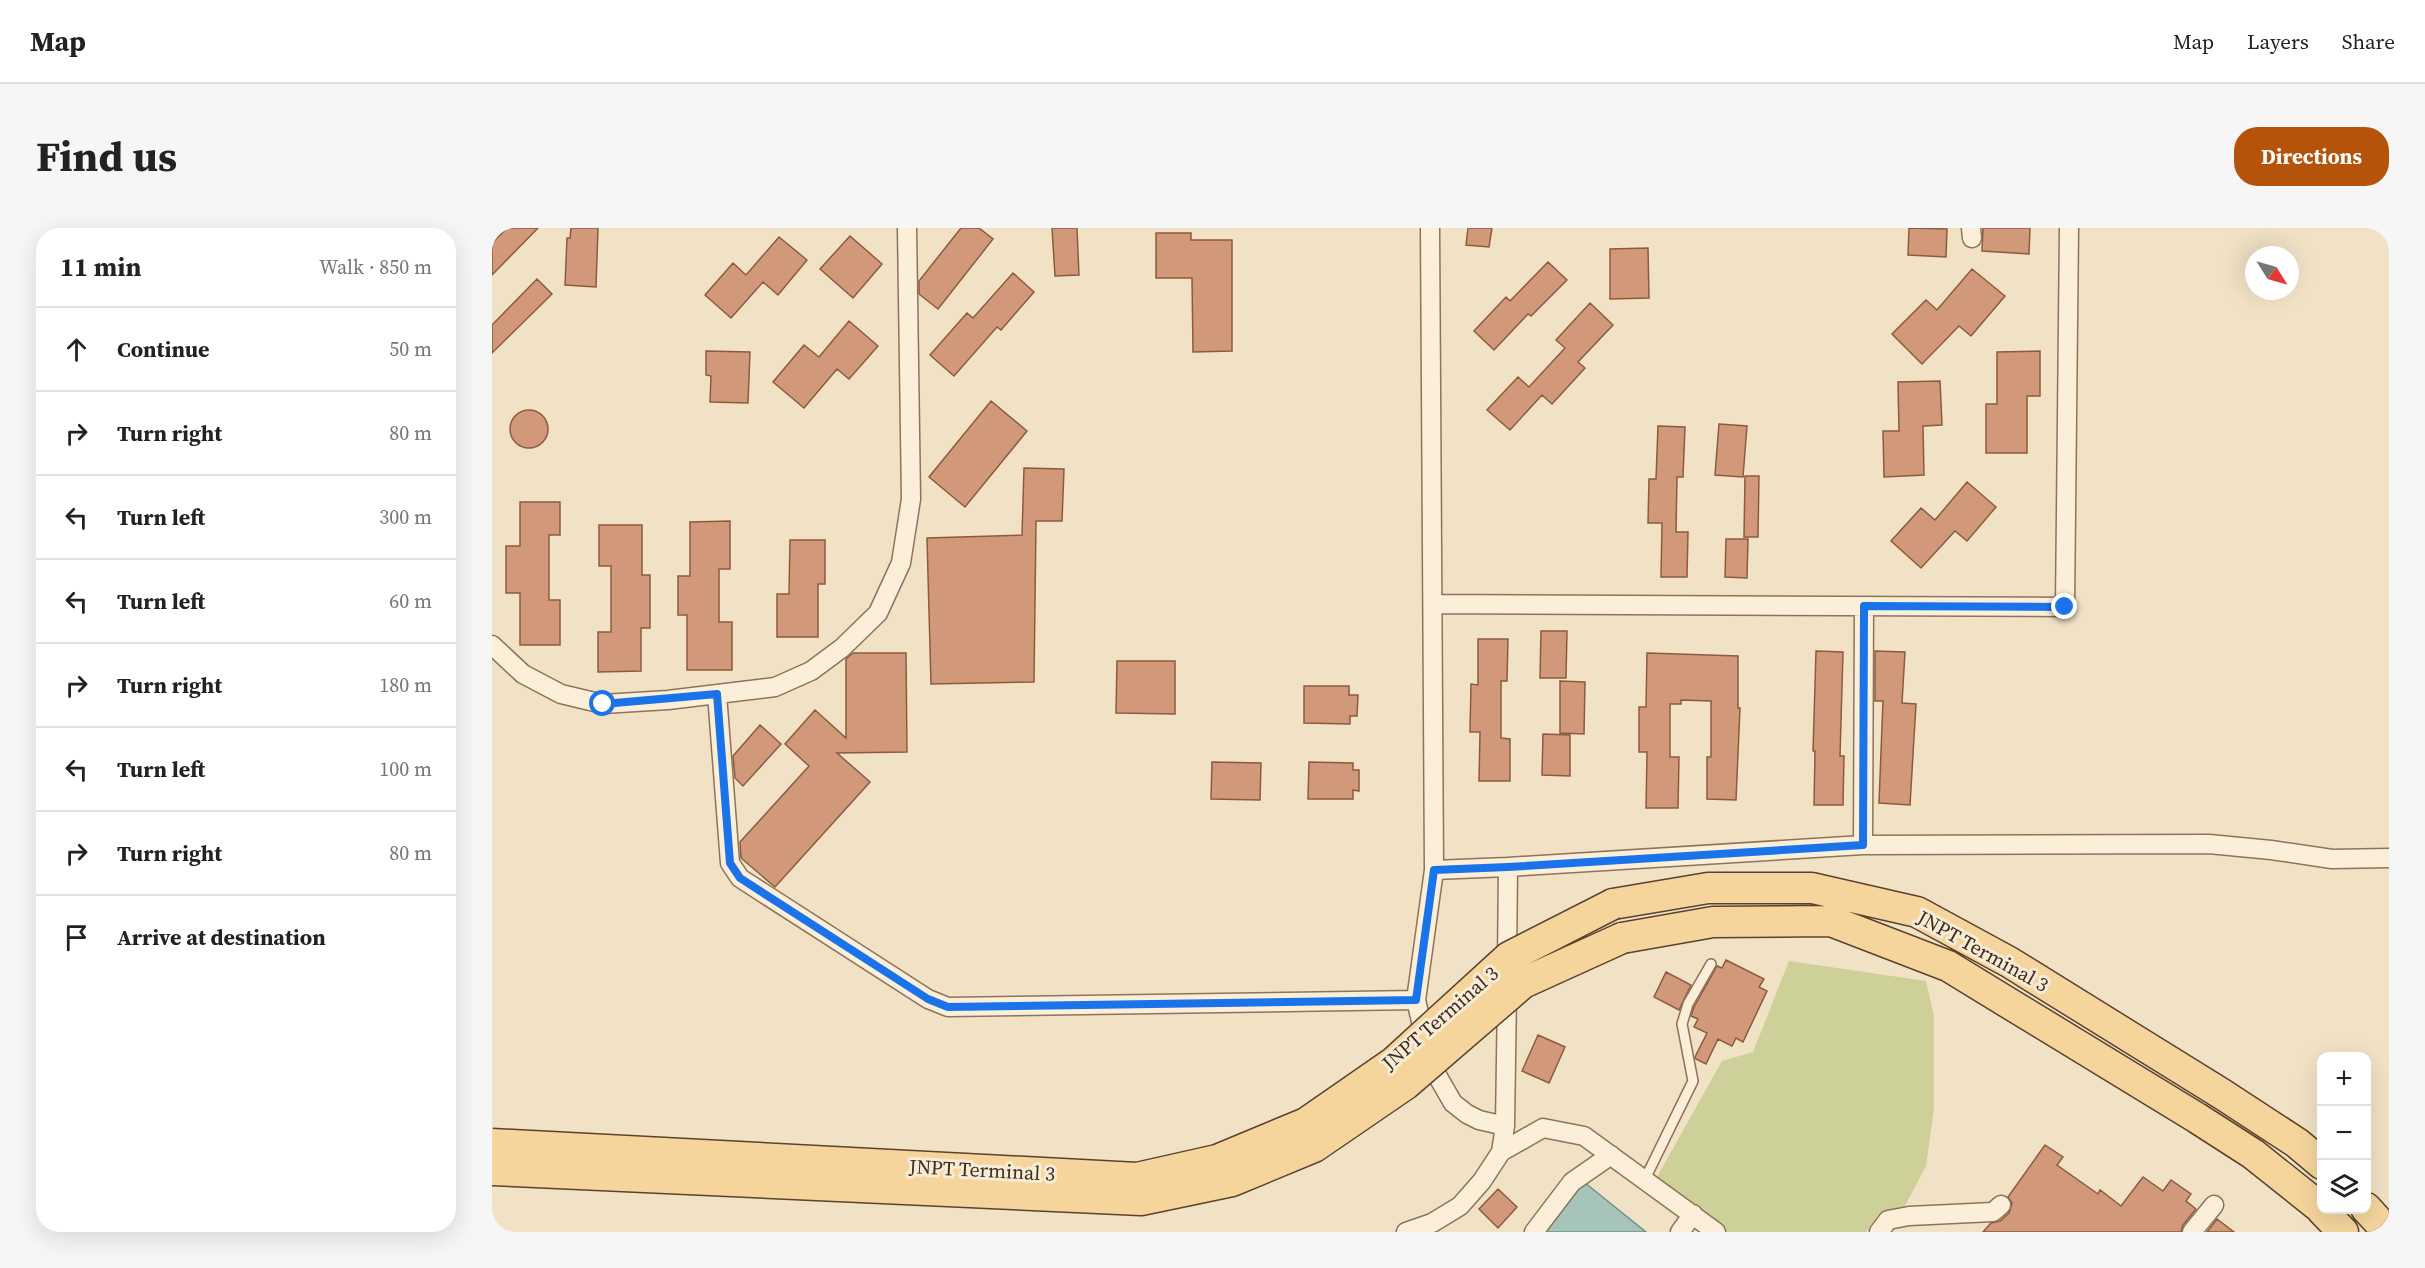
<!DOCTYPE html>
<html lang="en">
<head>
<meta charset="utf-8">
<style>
  :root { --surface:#fff; --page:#f6f6f6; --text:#222; --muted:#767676; --line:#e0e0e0; --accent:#b45309 }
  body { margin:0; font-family:"Source Serif 4",serif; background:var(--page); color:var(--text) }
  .controls { position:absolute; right:18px; bottom:18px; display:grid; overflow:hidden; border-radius:12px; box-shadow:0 6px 24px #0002 }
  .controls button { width:54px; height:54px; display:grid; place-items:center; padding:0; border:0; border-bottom:2px solid var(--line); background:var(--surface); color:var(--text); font:30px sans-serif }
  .compass { position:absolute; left:1753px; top:18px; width:54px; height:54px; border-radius:50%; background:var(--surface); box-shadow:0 6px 24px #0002; rotate:127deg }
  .stop { position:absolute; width:18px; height:18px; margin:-14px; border:4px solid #1a73e8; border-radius:50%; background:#fff }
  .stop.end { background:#1a73e8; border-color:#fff; box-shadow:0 2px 6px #0008 }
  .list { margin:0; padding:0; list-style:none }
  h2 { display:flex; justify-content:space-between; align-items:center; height:78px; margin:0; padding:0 24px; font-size:26px }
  h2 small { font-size:20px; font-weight:400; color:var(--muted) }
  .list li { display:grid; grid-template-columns:39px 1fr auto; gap:18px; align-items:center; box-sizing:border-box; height:84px; padding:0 24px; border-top:2px solid var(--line) }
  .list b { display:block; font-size:22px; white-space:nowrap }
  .list em { font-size:20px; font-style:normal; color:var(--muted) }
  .icon { flex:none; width:33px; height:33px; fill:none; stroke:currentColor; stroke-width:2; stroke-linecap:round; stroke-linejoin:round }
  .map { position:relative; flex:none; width:1897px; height:1004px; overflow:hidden; border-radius:24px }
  header { display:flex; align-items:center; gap:36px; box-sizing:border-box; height:84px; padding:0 30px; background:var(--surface); border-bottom:2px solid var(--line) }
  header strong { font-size:28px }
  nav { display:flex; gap:33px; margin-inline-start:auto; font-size:21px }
  .intro { display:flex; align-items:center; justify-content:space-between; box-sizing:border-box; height:144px; padding:0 36px }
  h1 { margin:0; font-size:42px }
  .button { padding:15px 27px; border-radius:24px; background:var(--accent); color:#fff; font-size:21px; font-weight:700 }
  main { display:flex; gap:36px; padding:0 36px }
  aside { flex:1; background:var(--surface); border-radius:24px; box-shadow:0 6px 24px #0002 }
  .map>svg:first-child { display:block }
  .green { fill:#cdd098 }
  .water { fill:#a7c4ba; stroke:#6d9388; stroke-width:1.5 }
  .building { fill:#d19979; stroke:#8e5a3e; stroke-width:1.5 }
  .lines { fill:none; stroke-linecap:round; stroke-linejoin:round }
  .service-casing { stroke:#8e735a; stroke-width:12 }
  .minor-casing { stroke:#8e735a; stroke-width:21 }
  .primary-casing { stroke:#5b412e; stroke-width:33 }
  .service { stroke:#fbefda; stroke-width:9 }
  .minor { stroke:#fbefda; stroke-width:18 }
  .primary { stroke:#f5d59c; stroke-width:30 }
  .primary-bridge-casing { stroke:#5b412e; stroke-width:33; stroke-linecap:butt }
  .primary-bridge { stroke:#f5d59c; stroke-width:30 }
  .route { stroke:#1a73e8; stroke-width:8 }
  .labels { text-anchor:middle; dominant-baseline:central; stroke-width:6; stroke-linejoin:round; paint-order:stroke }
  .street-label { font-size:20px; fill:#3d2c1f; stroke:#f8ecd6 }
</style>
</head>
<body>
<header>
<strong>Map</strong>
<nav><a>Map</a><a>Layers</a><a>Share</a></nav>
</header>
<div class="intro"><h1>Find us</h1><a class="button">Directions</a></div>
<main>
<aside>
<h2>11 min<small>Walk · 850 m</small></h2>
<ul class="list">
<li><svg class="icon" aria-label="ahead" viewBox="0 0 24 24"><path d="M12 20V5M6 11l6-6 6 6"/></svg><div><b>Continue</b></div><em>50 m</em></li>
<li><svg class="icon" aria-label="right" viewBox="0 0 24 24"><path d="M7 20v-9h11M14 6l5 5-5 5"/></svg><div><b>Turn right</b></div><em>80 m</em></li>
<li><svg class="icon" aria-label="left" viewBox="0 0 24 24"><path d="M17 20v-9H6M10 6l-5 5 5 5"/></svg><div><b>Turn left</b></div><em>300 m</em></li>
<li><svg class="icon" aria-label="left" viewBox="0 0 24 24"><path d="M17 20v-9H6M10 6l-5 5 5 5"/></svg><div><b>Turn left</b></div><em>60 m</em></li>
<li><svg class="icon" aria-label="right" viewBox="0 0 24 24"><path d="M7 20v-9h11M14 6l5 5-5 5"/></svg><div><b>Turn right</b></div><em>180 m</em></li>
<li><svg class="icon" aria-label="left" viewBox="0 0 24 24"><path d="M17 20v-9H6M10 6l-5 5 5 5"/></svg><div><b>Turn left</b></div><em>100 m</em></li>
<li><svg class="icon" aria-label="right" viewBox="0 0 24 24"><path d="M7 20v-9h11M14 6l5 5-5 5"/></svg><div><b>Turn right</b></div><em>80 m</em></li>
<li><svg class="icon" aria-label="arrive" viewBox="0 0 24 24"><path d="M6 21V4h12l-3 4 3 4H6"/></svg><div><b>Arrive at destination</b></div></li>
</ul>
</aside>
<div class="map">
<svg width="1897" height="1004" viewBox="0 0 1897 1004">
  <rect width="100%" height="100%" fill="#f1e2c6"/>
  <!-- green -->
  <path class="green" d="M1297,733L1434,753L1442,788V881L1434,938L1412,980L1386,987L1374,1004H1235L1165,949L1230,833L1261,824Z"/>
  <!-- water -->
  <path class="water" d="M1092,954L1154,1004H1054Z"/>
  <!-- building -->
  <path class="building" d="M15,0H46L0,47V15Z
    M79,0H106L104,59L73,57L75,10H78Z
    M469,0H487L501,11L446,81L427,66V53Z
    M560,0H585L587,47L563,48Z
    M976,0H1000L997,19L974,17Z
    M1417,0L1455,1L1454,29L1416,27Z
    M1491,0H1538L1537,26L1490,23Z
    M664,5H699V12H740V123L701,124L700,50H664Z
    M358,8L390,36L361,70L328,41Z
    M287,9L315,32L286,67L271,54L239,90L213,67L241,35L254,47Z
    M1156,20L1157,70L1118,71V21Z
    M1056,34L1075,52L1039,88L1036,86L1002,122L982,103L1014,69L1018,73Z
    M1480,41L1513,68L1479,108L1467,98L1430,136L1400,106L1434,72L1445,82Z
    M521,45L542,64L509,102L505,99L462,148L438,127L475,85L481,90Z
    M45,51L60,66L0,125V97Z
    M1098,75L1121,97L1086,134L1093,140L1060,176L1050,167L1018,202L995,182L1026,149L1037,159L1073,120L1064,112Z
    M357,93L386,118L357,151L345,141L312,180L281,154L312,117L327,129Z
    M214,123L258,124L256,175L218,174L219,148L214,147Z
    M1548,123V168H1535V225H1494V176H1505V124Z
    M1448,153L1450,197L1431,198L1432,247L1392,249L1391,203H1407L1406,154Z
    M499,173L535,203L473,279L437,249Z
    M18 201a19 19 0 1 1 38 0a19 19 0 1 1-38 0Z
    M1227,196L1255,198L1251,249L1223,247Z
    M1166,198L1193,199L1191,249H1185L1184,304H1196L1195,349H1169L1170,295H1156L1157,251H1164Z
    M532,240L572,241L570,293H544L542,454L439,456L435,310L530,307Z
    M1253,248H1267L1266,309H1252Z
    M1475,254L1504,279L1475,313L1463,303L1429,340L1399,313L1429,280L1443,292Z
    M28,274H68V307H57V372H68V417H28V365H14V318H28Z
    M238,293V341H227V394H240V442H195V387H186V348H198V294Z
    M107,297H150V347H158V400H149V443L106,444V404H119V338H107Z
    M1234,311H1256L1255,350L1233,349Z
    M298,312H333V356H326V409H285V366H297Z
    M1049,403H1075L1074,450H1048Z
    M986,411H1016L1015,453H1009V510L1018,511V553H987L988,504H978L979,456L986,457Z
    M1324,423L1351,424L1348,528H1352L1351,577H1322L1323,523H1321Z
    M1383,423L1413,424L1410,475L1424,476L1418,577L1387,575L1391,473H1383Z
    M361,425H414L415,524L345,525L378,554L283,659L249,630L248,614L317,538L293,516L323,482L354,510V431Z
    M1155,425L1246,428V480H1248L1244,572L1215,571V529H1219V473L1189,472V476H1178V529H1187L1186,580H1154L1155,524H1147V479H1154Z
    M625,433H683V486L624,485Z
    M1068,453L1093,454L1092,506L1068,505Z
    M812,458H857V467H866L865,488H858V496L812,495Z
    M268,497L289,516L251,558L243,550L241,528Z
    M1051,506L1078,507V548L1050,547Z
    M720,534L769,535L768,572L719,571Z
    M817,534L861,535V542H867V563L861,562V571H816Z
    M1234,732L1272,751L1267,759L1275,763L1251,814L1244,810L1240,818L1226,811L1214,836L1204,831L1203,829L1215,805L1202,799L1206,791L1199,788L1202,779L1225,738L1230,740Z
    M1174,744L1199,757L1187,782L1162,769Z
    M1046,807L1073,819L1057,855L1030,843Z
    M1553,917L1571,929L1565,937L1606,966L1608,962L1629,978L1651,949L1671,963L1679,952L1699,966L1694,973L1704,981L1691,997L1689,1004H1491L1499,995L1508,993L1517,985L1520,975L1516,969Z
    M1006,961L1025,979L1006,1000L987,981Z
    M1725,991L1742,1004H1715Z"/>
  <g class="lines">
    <!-- service casing -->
    <g class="service-casing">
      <path id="service" d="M1153,951L1201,853L1190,796L1196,776L1219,736"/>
    </g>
    <!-- minor casing -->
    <g class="minor-casing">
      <path id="minor" d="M938,0L942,642L1016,639
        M1479,0L1480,10
        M942,376L1573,379L1577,0
        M0,417L31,446L69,466L111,476L176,472L283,459L319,443L350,420L386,385L409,335L419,271L415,0
        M225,466L238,635L248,650L436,771L456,779L924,772
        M1371,617L1372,378
        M942,642L924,772L935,819L946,849L961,875L975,886L987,892L1013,898
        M1015,736L1016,639L1371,617L1717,616L1779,622L1840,631L1897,630
        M1009,924L1051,900L1092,908L1224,1004
        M914,1004L940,995L968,978L990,953L1009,924L1013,898L1015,764
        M1042,1004L1080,954L1119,927
        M1188,1004L1201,986
        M1387,1004L1396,992L1417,988L1501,984L1509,977
        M1700,1004L1722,977"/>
    </g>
    <!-- primary casing -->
    <g class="primary-casing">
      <path id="primary" d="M1121,676L1216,660H1320L1425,684L1517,734L1730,866L1805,915L1830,936
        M1130,710L1221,694L1339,693L1456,738L1705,890L1761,926L1830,981
        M1874,980L1896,1004
        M1830,982L1851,1004"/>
    </g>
    <!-- service -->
    <use href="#service" class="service"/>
    <!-- minor -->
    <use href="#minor" class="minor"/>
    <!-- primary -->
    <use href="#primary" class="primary"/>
    <!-- primary-bridge casing -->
    <g class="primary-bridge-casing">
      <path id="primary-bridge" d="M0,916L645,950L725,932L814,895L902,834L1017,729L1121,676
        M0,942L649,972L740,953L822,919L914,856L1031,755L1130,710"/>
    </g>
    <!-- primary-bridge -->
    <use href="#primary-bridge" class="primary-bridge"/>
  </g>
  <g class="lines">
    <!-- route -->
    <path class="route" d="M111,476L225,466L238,635L248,650L436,771L456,779L924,772L942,642L1016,639L1371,617L1372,378L1573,379"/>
  </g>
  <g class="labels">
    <!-- street labels -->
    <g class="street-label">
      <text transform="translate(1491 723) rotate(29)">JNPT Terminal 3</text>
      <text transform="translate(948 790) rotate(-41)">JNPT Terminal 3</text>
      <text transform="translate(490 942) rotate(3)">JNPT Terminal 3</text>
    </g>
  </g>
</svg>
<div class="controls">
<button>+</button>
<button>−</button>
<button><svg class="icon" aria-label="layers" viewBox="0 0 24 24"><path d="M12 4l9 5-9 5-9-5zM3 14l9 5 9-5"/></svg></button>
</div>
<svg class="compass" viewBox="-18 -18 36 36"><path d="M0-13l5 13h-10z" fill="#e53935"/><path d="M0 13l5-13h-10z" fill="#767676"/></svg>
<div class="stop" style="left:111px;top:476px"></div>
<div class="stop end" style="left:1573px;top:379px"></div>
</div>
</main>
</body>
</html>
